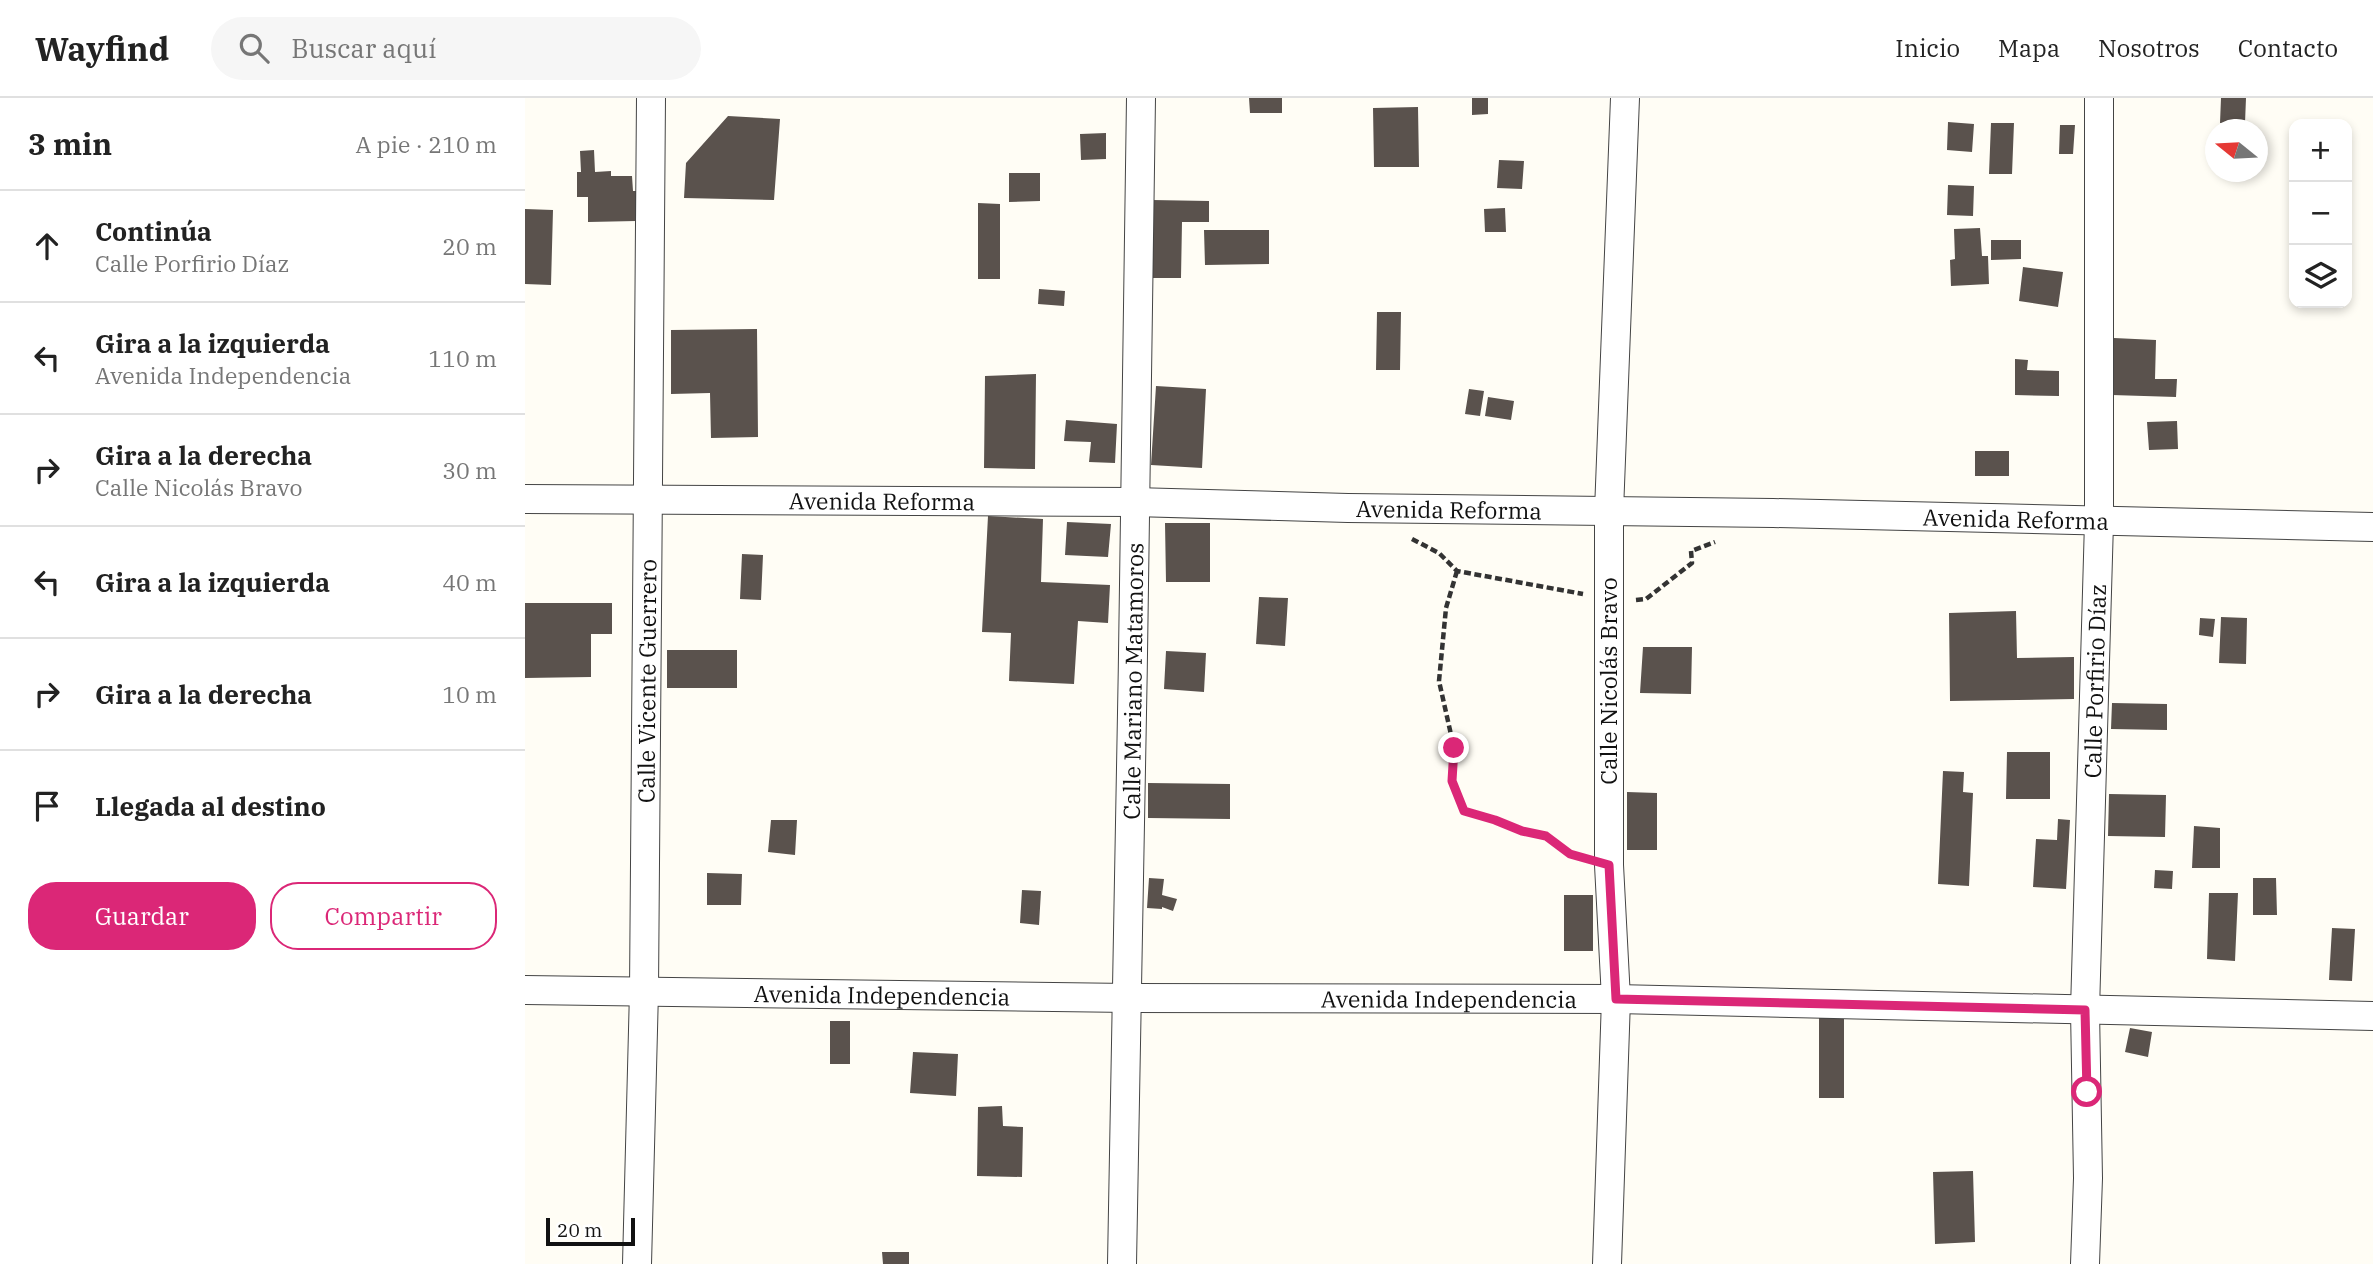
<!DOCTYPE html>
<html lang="es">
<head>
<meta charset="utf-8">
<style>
  :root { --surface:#fff; --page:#f6f6f6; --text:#222; --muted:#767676; --line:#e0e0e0; --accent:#db2777 }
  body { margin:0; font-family:"IBM Plex Serif",serif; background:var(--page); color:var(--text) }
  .controls { position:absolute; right:21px; top:21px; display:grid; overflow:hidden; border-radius:14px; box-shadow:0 4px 10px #0003 }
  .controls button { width:63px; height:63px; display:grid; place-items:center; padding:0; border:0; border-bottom:2px solid var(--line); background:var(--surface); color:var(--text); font:35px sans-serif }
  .compass { position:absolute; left:1680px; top:21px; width:63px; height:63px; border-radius:50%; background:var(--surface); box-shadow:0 4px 10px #0003; rotate:288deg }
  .scale { position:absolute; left:21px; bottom:18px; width:89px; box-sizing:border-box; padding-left:7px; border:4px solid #111; border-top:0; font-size:19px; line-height:24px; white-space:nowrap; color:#111; -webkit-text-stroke:5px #fff; paint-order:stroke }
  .stop { position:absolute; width:21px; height:21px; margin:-16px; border:5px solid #db2777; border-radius:50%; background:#fff }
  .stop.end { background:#db2777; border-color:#fff; box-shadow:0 2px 7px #0008 }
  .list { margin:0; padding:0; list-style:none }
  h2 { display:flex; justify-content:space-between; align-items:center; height:91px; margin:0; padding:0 28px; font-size:30px }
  h2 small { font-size:23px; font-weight:400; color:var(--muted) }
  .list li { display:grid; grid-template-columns:46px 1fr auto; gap:21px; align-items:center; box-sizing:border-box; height:112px; padding:0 28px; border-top:2px solid var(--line) }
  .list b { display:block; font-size:26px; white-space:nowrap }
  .list p { margin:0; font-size:23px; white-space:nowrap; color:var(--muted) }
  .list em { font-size:23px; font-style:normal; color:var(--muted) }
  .actions { display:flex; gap:14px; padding:21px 28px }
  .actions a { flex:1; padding:16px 0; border:2px solid var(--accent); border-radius:28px; text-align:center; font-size:24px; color:var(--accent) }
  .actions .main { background:var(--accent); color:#fff }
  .icon { flex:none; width:38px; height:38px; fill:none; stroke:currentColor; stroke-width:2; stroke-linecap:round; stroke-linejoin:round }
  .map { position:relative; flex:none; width:1848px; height:1166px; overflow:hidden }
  header { display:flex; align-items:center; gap:42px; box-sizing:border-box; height:98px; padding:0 35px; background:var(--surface); border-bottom:2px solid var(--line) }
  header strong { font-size:33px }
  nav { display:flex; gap:38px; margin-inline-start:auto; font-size:24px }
  .search { width:490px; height:63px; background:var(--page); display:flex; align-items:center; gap:18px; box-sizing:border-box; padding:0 24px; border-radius:38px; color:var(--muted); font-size:26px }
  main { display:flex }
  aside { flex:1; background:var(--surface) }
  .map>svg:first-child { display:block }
  .building { fill:#5a524d }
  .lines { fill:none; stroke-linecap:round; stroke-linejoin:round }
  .street-casing { stroke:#444; stroke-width:30 }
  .path { stroke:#333; stroke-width:4.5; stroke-dasharray:7 3.5; stroke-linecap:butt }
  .street { stroke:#fff; stroke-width:28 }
  .route { stroke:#db2777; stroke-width:9 }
  .labels { text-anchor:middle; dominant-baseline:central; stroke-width:7; stroke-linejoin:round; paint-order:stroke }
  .street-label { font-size:23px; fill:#111; stroke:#fff }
</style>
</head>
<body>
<header>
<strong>Wayfind</strong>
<div class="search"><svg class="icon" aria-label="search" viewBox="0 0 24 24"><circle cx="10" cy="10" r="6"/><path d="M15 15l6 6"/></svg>Buscar aquí</div>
<nav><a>Inicio</a><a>Mapa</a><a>Nosotros</a><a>Contacto</a></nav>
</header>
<main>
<aside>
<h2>3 min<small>A pie · 210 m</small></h2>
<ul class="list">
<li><svg class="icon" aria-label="ahead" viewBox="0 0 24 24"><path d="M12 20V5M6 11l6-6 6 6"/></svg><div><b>Continúa</b><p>Calle Porfirio Díaz</p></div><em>20 m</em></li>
<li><svg class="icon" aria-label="left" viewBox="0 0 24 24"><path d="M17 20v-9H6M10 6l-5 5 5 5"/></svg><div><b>Gira a la izquierda</b><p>Avenida Independencia</p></div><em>110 m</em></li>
<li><svg class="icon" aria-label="right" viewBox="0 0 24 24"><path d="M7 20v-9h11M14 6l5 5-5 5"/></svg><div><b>Gira a la derecha</b><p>Calle Nicolás Bravo</p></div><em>30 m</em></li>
<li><svg class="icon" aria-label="left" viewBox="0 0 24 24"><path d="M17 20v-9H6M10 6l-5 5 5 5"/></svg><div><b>Gira a la izquierda</b></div><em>40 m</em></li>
<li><svg class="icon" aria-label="right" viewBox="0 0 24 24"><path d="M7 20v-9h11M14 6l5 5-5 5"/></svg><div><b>Gira a la derecha</b></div><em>10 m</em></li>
<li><svg class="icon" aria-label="arrive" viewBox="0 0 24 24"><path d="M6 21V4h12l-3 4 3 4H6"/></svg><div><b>Llegada al destino</b></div></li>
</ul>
<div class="actions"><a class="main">Guardar</a><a>Compartir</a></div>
</aside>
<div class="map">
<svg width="1848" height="1166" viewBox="0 0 1848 1166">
  <rect width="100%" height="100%" fill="#fffdf5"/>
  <!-- building -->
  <path class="building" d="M724,0H757V15H725Z
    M947,0H963V16L947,17Z
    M1696,0H1721L1720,25H1695Z
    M893,9L894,69H849L848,10Z
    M203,18L255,21L249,102L159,100L161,65Z
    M1423,24L1449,26L1447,54L1422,52Z
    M1466,25H1489L1487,76H1464Z
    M1535,27H1550L1548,56H1534Z
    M581,35V61L556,62L555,36Z
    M69,52L70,74L86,73V78H107L108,93H111V123L63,124V99H52V74H56L55,53Z
    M974,62L999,63L997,91L972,90Z
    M484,75H515V103L484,104Z
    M1423,87L1449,88L1448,118L1422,117Z
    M627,102L684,103V124H657L656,180H626Z
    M453,105L475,106V181H453Z
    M980,110L981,134H960L959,111Z
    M0,111L28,112L26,187L0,186Z
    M1455,130L1457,158H1463L1464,186L1426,188L1425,162L1430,161L1429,131Z
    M679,132H744V166L680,167Z
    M1466,142H1496V161L1466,162Z
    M1498,169L1538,174L1533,209L1494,203Z
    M514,191L540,193L539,208L513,206Z
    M852,214H876L875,272H851Z
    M232,231L233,339L186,340L185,295L146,296V232Z
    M1589,240L1631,242L1630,281H1652L1651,299L1587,297Z
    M1490,261L1503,262L1502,272L1534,273V298L1490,297Z
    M511,276L510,371L459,370L460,278Z
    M631,288L681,291L677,370L626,367Z
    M944,291L959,293L955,318L940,316Z
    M963,299L989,303L986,322L960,318Z
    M541,322L592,326L590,365L564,364L566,344L539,343Z
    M1652,323L1653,351L1624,352L1622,324Z
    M1450,353H1484V378H1450Z
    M463,418L518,421L516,484L585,487L583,525L553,523L549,586L484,583L486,535L457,534Z
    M542,424L586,426L583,459L540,457Z
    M640,425H685V484H641Z
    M217,456L238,457L236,502L215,501Z
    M734,499L763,500L760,548L731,546Z
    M0,505H87V536H66V579L0,580Z
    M1491,513L1492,560L1549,559V601L1425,603L1424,515Z
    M1696,519L1722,520L1721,566L1694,565Z
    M1675,520L1690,521L1688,539L1674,537Z
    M1118,549H1167L1166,596L1115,595Z
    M142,552H212V590H142Z
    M641,553L681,555L679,594L639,591Z
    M1587,605L1642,606V632L1586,631Z
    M1482,654H1525V701H1481Z
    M1418,673L1439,674L1438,694L1448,695L1444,788L1413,786Z
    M623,685L705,686V721L623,720Z
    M1102,694L1132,695V752H1102Z
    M1584,696L1641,697L1640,739L1583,738Z
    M1533,721L1545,722L1541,791L1508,789L1511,741L1532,742Z
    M246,722H272L270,757L243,754Z
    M1669,728L1695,730V770H1667Z
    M1630,772L1648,773L1647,791L1629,790Z
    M182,775L217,776L216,807H182Z
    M624,780L639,781L637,797L652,801L648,813L637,809V811L622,810Z
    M1728,780H1751L1752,817H1728Z
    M497,792L516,793L514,827L495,825Z
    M1684,795H1713L1710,863L1682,861Z
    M1039,797H1068V853H1039Z
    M1807,830L1830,831L1827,883L1804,882Z
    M1294,917H1319V1000H1294Z
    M305,923H325V966H305Z
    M1605,930L1627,934L1623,959L1600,954Z
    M388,954L433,956L431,998L385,995Z
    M477,1008L478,1028L498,1029L497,1079L452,1078L453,1009Z
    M1448,1073L1450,1144L1410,1146L1408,1074Z
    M357,1154H384V1166H358Z"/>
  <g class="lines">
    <!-- street casing -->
    <g class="street-casing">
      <g id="street">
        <path id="s1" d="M0,401L609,404L823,410L1248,415L1848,429"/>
        <path id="s2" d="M0,892L604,900L1091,901L1848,918"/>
        <path id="s3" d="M112,1166L119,893L126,0"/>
        <path id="s4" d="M597,1166C607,777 609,389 616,0"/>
        <path d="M1082,1166L1091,901L1084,767V413L1100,0"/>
        <path id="s5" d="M1560,1166L1563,1080L1560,912L1574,424V0"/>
      </g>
    </g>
    <!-- path -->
    <path class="path" d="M887,441L914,455L932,473L1058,496
      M932,473L921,510L914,583L929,650L927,683L939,713L970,722L997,733L1021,739L1045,756L1055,759
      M1111,502L1121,501L1167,465L1166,453L1190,444"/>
    <!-- street -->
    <use href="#street" class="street"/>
  </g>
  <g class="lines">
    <!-- route -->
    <path class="route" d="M929,650L927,683L939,713L970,722L997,733L1021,738L1045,756L1084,767L1091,901L1560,912L1562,994"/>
  </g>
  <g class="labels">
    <!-- street labels -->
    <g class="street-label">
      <text stroke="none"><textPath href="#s1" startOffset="357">Avenida Reforma</textPath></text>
      <text stroke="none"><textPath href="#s1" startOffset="924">Avenida Reforma</textPath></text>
      <text stroke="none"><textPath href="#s1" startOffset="1491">Avenida Reforma</textPath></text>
      <text stroke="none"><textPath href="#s3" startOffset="583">Calle Vicente Guerrero</textPath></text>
      <text stroke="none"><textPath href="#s4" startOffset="583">Calle Mariano Matamoros</textPath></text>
      <text transform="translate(1083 583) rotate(-90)">Calle Nicolás Bravo</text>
      <text stroke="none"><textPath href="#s5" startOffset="583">Calle Porfirio Díaz</textPath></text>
      <text stroke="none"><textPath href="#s2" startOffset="357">Avenida Independencia</textPath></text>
      <text stroke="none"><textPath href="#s2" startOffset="924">Avenida Independencia</textPath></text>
    </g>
  </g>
</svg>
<div class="controls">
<button>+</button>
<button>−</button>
<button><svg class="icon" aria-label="layers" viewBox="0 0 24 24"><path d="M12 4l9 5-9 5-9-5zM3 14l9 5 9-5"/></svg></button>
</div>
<svg class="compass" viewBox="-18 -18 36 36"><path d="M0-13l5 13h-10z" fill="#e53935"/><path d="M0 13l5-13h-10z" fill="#767676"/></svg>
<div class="scale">20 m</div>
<div class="stop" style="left:1562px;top:994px"></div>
<div class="stop end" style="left:929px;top:650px"></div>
</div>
</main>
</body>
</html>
